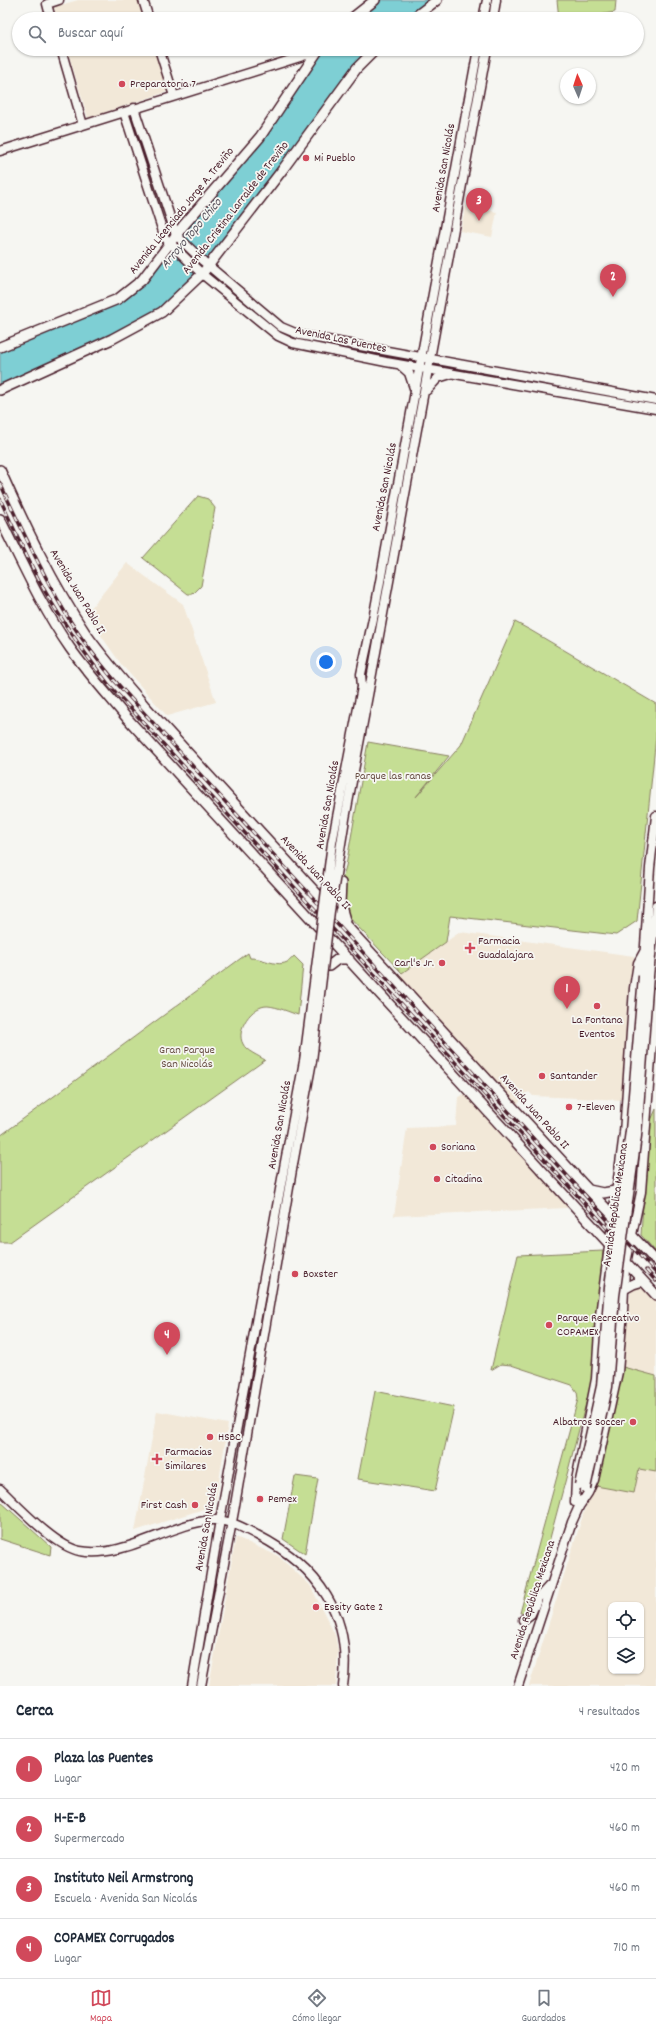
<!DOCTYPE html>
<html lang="es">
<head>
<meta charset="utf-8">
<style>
  :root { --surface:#fff; --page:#f2f2f3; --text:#1f2937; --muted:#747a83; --line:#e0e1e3; --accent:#d1495b }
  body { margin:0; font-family:Dekko,sans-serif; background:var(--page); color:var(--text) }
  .controls { position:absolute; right:12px; bottom:12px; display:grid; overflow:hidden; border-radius:8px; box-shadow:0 1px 3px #0004 }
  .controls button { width:36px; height:36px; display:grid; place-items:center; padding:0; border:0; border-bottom:1px solid var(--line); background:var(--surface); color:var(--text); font:20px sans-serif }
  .compass { position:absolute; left:560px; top:68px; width:36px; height:36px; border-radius:50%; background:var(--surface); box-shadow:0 1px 3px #0004; rotate:357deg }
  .you { position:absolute; left:326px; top:662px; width:14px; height:14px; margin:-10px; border:3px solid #fff; border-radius:50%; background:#1a73e8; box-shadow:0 0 0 6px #1a73e833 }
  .badge { display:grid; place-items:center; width:26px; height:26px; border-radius:50%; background:var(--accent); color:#fff; font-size:13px; font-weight:700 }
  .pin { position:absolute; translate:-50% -33px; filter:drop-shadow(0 1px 2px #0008) }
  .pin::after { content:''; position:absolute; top:21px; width:14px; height:12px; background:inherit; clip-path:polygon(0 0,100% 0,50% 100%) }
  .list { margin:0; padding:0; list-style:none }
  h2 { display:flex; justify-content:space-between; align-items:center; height:52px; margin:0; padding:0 16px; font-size:17px }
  h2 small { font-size:13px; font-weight:400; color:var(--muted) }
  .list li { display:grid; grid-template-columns:26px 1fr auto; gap:12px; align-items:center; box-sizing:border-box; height:60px; padding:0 16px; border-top:1px solid var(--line) }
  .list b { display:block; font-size:15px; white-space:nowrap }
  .list p { margin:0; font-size:13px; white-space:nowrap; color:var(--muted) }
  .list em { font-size:13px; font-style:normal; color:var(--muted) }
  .icon { flex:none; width:22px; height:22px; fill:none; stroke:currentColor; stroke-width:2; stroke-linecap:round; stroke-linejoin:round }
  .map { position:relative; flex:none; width:656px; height:1686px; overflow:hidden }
  .search { position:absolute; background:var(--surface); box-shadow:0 1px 3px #0004; left:12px; right:12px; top:12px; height:44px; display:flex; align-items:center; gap:10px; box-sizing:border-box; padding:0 14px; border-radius:22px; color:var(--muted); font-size:15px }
  .sheet { height:292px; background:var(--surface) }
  nav { display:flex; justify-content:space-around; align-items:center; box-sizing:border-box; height:56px; border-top:1px solid var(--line); background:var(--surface); font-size:11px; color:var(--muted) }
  nav a { display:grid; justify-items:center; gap:2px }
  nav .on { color:var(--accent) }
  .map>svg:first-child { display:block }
  .built { fill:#f2e8d8; fill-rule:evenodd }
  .green { fill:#c5de94; stroke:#887e60 }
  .water { fill:#7ecfd4; stroke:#698990 }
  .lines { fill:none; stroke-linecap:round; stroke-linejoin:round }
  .tertiary-casing { stroke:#4a1f2b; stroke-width:11 }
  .secondary-casing { stroke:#4a1f2b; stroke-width:12 }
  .tertiary { stroke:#f6f6f2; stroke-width:8 }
  .secondary { stroke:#f6f6f2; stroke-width:9 }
  .rail-casing { stroke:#4a1f2b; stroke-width:3.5 }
  .rail { stroke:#f6f6f2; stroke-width:2; stroke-dasharray:6; stroke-linecap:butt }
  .tertiary-bridge-casing { stroke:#4a1f2b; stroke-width:11; stroke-linecap:butt }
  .tertiary-bridge { stroke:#f6f6f2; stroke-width:8 }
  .poi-dot { fill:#d1495b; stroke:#f6f6f2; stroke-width:1.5 }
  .labels { text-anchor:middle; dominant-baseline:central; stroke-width:3.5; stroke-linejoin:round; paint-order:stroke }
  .poi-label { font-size:12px; fill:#4a1f2b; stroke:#f6f6f2; text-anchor:start }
  .street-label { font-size:12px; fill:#4a1f2b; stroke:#f6f6f2 }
  .park-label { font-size:12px; fill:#694f45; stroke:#f6f6f2 }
  .water-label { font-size:13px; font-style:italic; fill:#5a545e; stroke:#f6f6f2 }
</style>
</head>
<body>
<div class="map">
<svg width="656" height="1686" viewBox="0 0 656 1686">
  <rect width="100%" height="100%" fill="#f6f6f2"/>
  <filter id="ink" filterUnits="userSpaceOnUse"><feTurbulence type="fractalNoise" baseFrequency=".025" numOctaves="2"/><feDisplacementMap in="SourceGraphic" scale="8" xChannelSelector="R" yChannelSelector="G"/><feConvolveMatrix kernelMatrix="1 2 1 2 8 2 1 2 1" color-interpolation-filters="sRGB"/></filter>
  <g filter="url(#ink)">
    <!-- built -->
    <path class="built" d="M78,0H140L146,19H57L54,7Z
      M67,49H156L169,91L88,118Z
      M466,206L497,212L492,237L460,231Z
      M127,563L183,604L216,702L167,716L121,664L86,614Z
      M460,932L634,956L632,982H629L626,1023L629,1024L623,1100L533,1096L529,1092L519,1097L521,1100L516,1106L397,976Z
      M464,1094L570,1206L566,1208L394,1216L407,1128L456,1126L458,1097Z
      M634,1286H642L656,1302V1686H529L595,1477L623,1352L630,1294ZM611,1605H641V1671H611Z
      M157,1411L228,1424L218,1487L215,1504L213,1506L135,1531Z
      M236,1537L278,1556L310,1585L335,1635L338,1651L336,1686H209Z"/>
    <!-- green -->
    <path class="green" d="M557,0H616L615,12L579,19H559Z
      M198,496L208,499L215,508L201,586L193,594H188L143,558Z
      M515,622L530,630L656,704V736L637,921L616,935L450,916L446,942L402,973L343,911L339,890L346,866L368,742L449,756L416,797L461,745Z
      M248,953L250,958C267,958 282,972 294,956L303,965L298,1015C289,1012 278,1007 268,1006C252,1005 235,1030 243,1044C246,1051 259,1056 265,1060L10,1242H0V1136Z
      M656,1109V1252L641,1235L648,1127Z
      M603,1251L593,1372L594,1373L537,1587L528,1610L523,1613H520L578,1399L577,1392L572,1385L511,1365L501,1364L491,1370L518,1255Z
      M623,1367L656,1376V1472L639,1469L634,1493L596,1486Z
      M375,1391L454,1407L435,1491L358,1479Z
      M295,1476L318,1479L305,1554L283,1539Z
      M0,1501L51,1547L50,1555L0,1539Z"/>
    <!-- water -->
    <path class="water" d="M375,0H437L412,19H351Z
      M319,49H376L202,274L162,312L0,390V347L125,294L260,137Z"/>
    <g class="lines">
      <!-- tertiary casing -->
      <g class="tertiary-casing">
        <path id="tertiary" d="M143,0L149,19
          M51,19L47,4L59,0
          M483,19L487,0
          M493,19L496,0
          M61,49L83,125
          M159,49L174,96
          M134,108L176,235L203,261L281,327L300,335L656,400
          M124,112L165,238L202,274L278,336L293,343L386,362L656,409
          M0,151L316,52
          M400,365L409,373L414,388
          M427,390L438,378L451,374
          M362,687L361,674L374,614L478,49
          M369,690L487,49
          M643,976L650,868L656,816
          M649,976L656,906
          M0,1489C19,1507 56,1547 80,1551C124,1559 169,1524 212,1520C228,1519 244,1528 257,1535C318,1566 353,1616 343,1686
          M575,1502L576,1480L596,1379L600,1315L624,1133L634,988L638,963L644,952
          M580,1505L588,1493L594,1480L618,1372L623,1311L625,1268L641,1192L656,992
          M523,1620L531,1614L538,1598L549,1586
          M192,1686L220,1520L285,1162
          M201,1686L234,1511L293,1164
          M518,1686L572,1522L582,1500"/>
      </g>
      <!-- secondary casing -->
      <g class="secondary-casing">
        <path id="secondary" d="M351,19L375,0
          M412,19L437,0
          M0,347L118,299L142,280L183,226L260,137L319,49
          M0,390L112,339L162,312L202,274L283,169L357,68L376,49
          M0,470C25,526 52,583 86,634C104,659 124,682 144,705L584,1185L656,1261
          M0,519C22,563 42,608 70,648C87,672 107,694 126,717L656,1295
          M341,883L340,903L345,920
          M329,966L338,959H349
          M589,1190L603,1193L615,1191
          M624,1289L633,1284L643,1281"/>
      </g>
      <!-- tertiary -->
      <use href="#tertiary" class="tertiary"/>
      <!-- secondary -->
      <use href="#secondary" class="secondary"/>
      <!-- rail casing -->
      <g class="rail-casing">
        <path id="rail" d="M0,483C20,526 40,569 63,609C77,634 95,657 113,679L656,1273
          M0,499C18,537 35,577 58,613C74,638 91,662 109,685L620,1242
          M646,1270L656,1281"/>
      </g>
      <!-- rail -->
      <use href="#rail" class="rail"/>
      <!-- tertiary-bridge casing -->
      <g class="tertiary-bridge-casing">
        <path id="tertiary-bridge" d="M285,1162L304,1061L332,843L362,687
          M293,1164L312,1061L330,911L345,819L369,690
          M579,1485L601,1386L609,1287L630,1131L643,976
          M586,1488L608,1387L615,1296L637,1136L649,976"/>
      </g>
      <!-- tertiary-bridge -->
      <use href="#tertiary-bridge" class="tertiary-bridge"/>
    </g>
  </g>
  <!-- markers -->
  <g class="poi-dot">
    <circle cx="122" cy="84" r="4"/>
    <circle cx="306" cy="158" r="4"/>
    <path d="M468 942h4v4h4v4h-4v4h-4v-4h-4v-4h4z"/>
    <circle cx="442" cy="963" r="4"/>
    <circle cx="597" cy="1006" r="4"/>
    <circle cx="542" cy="1076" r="4"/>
    <circle cx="569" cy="1107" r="4"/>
    <circle cx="433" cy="1147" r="4"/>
    <circle cx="437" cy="1179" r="4"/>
    <circle cx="295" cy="1274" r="4"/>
    <circle cx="549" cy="1325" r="4"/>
    <circle cx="633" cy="1422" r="4"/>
    <circle cx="210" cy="1437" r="4"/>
    <path d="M155 1453h4v4h4v4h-4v4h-4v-4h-4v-4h4z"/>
    <circle cx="260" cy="1499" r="4"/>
    <circle cx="195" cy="1505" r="4"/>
    <circle cx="316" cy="1607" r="4"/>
  </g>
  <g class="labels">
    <!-- poi labels -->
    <g class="poi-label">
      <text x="130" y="84">Preparatoria 7</text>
      <text x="314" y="158">Mi Pueblo</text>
      <text x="478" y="941">Farmacia<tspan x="478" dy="14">Guadalajara</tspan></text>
      <text x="434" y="963" text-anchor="end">Carl's Jr.</text>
      <text x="597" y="1020" text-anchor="middle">La Fontana<tspan x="597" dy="14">Eventos</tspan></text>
      <text x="550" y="1076">Santander</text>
      <text x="577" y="1107">7-Eleven</text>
      <text x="441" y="1147">Soriana</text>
      <text x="445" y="1179">Citadina</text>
      <text x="303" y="1274">Boxster</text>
      <text x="557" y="1318">Parque Recreativo<tspan x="557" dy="14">COPAMEX</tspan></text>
      <text x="625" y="1422" text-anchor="end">Albatros Soccer</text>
      <text x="218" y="1437">HSBC</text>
      <text x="165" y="1452">Farmacias<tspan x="165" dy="14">Similares</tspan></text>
      <text x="268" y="1499">Pemex</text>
      <text x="187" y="1505" text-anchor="end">First Cash</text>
      <text x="324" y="1607">Essity Gate 2</text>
    </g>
    <!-- street labels -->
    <g class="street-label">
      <text transform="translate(444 168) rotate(-80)">Avenida San Nicolás</text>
      <text transform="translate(236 208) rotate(-52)">Avenida Cristina Larralde de Treviño</text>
      <text transform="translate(182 211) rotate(-51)">Avenida Licenciado Jorge A. Treviño</text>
      <text transform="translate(341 340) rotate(12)">Avenida Las Puentes</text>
      <text transform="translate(385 487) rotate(-79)">Avenida San Nicolás</text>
      <text transform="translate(77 592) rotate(59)">Avenida Juan Pablo II</text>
      <text transform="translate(328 805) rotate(-80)">Avenida San Nicolás</text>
      <text transform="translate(315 873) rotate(47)">Avenida Juan Pablo II</text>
      <text transform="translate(534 1112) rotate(48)">Avenida Juan Pablo II</text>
      <text transform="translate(280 1125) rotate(-80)">Avenida San Nicolás</text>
      <text transform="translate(616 1205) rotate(-82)">Avenida República Mexicana</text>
      <text transform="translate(207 1527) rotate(-80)">Avenida San Nicolás</text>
      <text transform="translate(533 1600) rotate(-72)">Avenida República Mexicana</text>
    </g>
    <!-- park labels -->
    <g class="park-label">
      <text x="393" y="776">Parque las ranas</text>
      <text x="187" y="1050">Gran Parque<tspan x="187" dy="14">San Nicolás</tspan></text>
    </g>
    <!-- water labels -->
    <g class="water-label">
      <text transform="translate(192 234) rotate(-50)">Arroyo Topo Chico</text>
    </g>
  </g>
</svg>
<div class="controls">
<button><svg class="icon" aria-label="locate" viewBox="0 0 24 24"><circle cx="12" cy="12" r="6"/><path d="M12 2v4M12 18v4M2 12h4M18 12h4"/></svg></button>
<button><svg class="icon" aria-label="layers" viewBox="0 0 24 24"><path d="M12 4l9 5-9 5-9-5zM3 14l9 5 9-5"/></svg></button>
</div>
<svg class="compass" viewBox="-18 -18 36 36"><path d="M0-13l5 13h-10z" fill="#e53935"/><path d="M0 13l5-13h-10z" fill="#747a83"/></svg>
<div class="you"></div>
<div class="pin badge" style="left:567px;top:1009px">1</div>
<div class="pin badge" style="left:613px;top:297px">2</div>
<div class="pin badge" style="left:479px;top:221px">3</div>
<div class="pin badge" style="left:167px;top:1355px">4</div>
<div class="search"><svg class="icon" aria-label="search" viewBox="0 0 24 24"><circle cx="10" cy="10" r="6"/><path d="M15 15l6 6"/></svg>Buscar aquí</div>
</div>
<section class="sheet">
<h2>Cerca<small>4 resultados</small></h2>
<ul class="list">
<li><span class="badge">1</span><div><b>Plaza las Puentes</b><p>Lugar</p></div><em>420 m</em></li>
<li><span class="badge">2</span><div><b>H-E-B</b><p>Supermercado</p></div><em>460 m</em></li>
<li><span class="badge">3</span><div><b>Instituto Neil Armstrong</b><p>Escuela · Avenida San Nicolás</p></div><em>460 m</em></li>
<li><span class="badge">4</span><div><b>COPAMEX Corrugados</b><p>Lugar</p></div><em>710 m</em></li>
</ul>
</section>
<nav>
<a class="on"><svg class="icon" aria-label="map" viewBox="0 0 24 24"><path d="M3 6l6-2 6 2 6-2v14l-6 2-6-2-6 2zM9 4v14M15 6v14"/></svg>Mapa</a>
<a><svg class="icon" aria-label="directions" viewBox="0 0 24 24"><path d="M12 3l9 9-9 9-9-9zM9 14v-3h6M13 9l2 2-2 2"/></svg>Cómo llegar</a>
<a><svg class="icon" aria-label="saved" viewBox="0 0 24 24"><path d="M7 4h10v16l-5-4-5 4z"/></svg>Guardados</a>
</nav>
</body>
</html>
